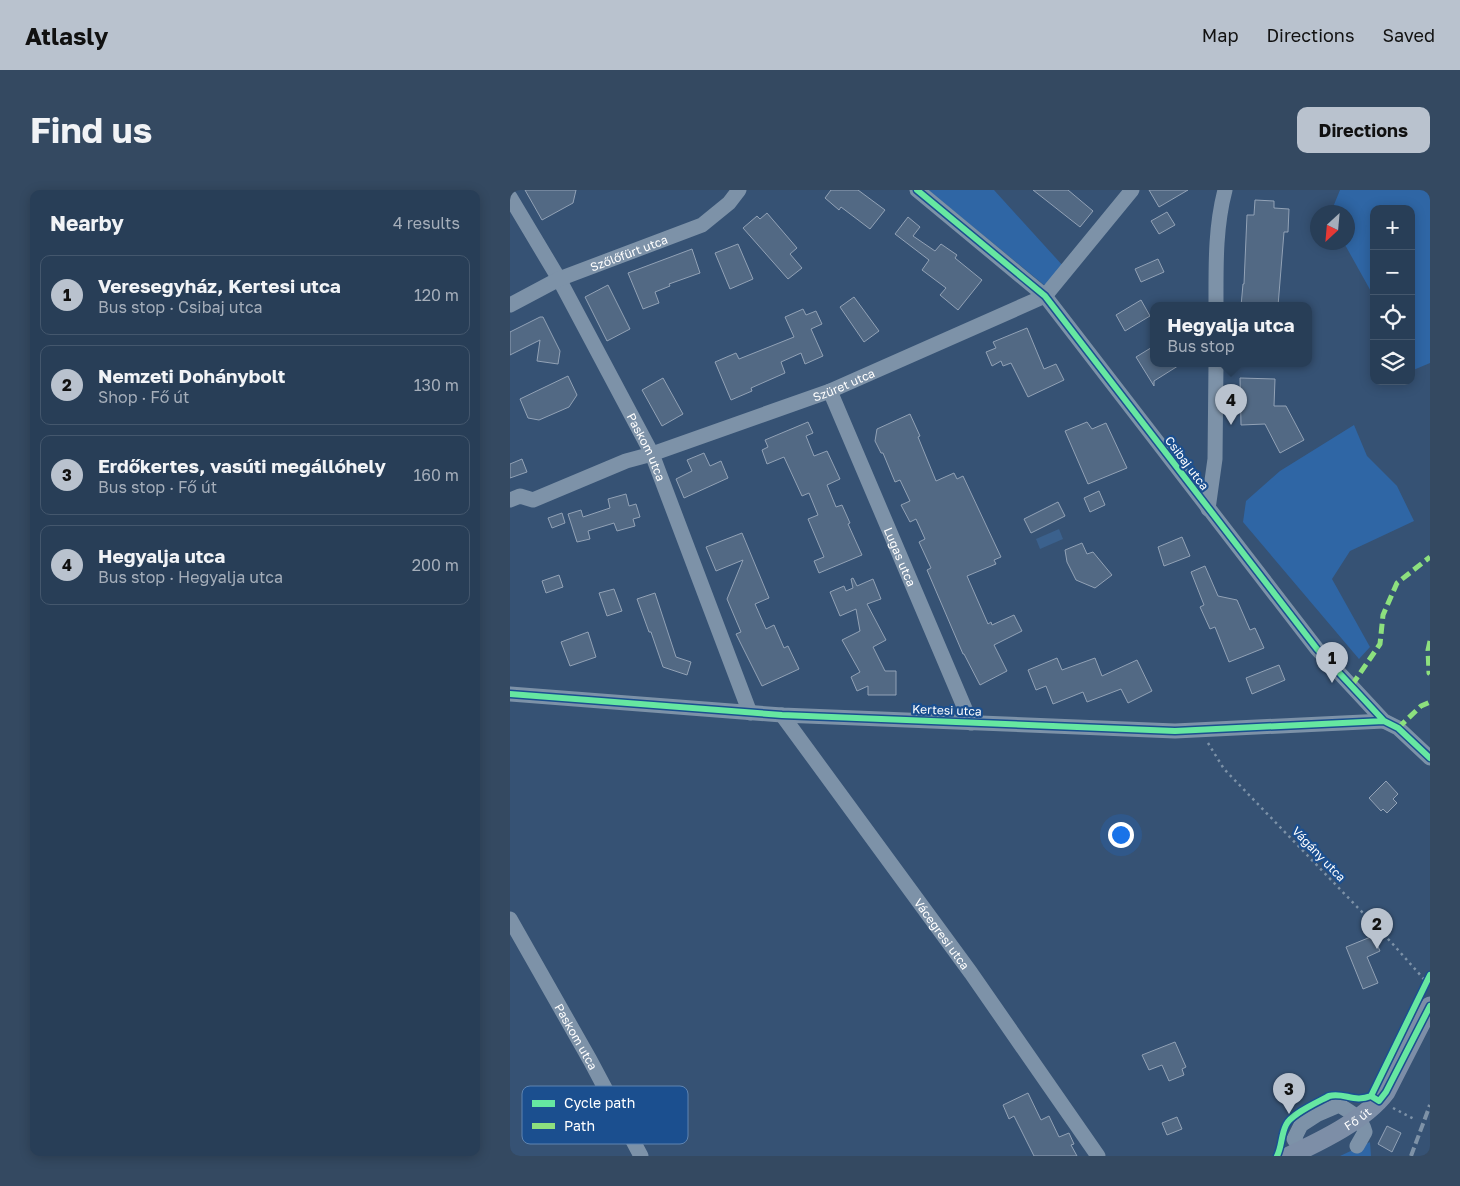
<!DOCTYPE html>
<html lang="en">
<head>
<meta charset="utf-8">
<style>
  :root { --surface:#283e57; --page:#344961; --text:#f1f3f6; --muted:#a5aeba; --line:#44576d; --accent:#b9c2ce }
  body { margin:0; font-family:"Golos Text",sans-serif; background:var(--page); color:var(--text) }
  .controls { position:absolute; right:15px; top:15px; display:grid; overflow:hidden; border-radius:10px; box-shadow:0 2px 12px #0003 }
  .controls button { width:45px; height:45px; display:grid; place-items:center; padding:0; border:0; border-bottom:1px solid var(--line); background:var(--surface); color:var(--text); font:25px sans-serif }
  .compass { position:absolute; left:800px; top:15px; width:45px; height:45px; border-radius:50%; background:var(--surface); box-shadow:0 2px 12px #0003; rotate:206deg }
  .you { position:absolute; left:610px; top:644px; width:18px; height:18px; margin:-12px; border:4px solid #fff; border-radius:50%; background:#1a73e8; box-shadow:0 0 0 8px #1a73e833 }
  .badge { display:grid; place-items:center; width:32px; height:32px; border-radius:50%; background:var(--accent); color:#111; font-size:16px; font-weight:700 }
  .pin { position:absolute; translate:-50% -41px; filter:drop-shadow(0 1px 2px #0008) }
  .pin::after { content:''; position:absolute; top:26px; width:18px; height:15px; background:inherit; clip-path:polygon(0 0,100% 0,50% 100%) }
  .popup { position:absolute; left:640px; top:112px; width:162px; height:65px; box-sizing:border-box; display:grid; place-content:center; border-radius:10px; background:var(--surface); filter:drop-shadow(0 1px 4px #0005); font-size:16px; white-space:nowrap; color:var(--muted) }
  .popup b { font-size:19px; color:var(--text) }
  .popup::after { content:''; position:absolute; left:50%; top:100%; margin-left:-10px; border:10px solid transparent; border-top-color:var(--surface) }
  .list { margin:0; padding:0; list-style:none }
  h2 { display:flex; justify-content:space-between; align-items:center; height:65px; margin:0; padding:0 20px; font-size:21px }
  h2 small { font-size:16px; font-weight:400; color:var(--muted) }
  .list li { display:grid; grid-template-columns:32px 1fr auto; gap:15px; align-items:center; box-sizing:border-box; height:80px; margin:0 10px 10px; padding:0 10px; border:1px solid var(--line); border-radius:10px }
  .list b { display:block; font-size:19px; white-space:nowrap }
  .list p { margin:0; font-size:16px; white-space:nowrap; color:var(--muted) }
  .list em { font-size:16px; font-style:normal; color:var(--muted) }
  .icon { flex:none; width:28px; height:28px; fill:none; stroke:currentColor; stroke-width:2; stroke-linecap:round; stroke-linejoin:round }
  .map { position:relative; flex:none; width:920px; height:966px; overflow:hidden; border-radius:10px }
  header { display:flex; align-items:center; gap:30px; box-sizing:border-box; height:70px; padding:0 25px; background:var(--accent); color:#111 }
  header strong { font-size:24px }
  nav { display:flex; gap:28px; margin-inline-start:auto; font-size:18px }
  .intro { display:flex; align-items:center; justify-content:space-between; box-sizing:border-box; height:120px; padding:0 30px }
  h1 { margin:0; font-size:35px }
  .button { padding:12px 22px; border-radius:10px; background:var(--accent); color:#111; font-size:18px; font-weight:700 }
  main { display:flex; gap:30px; padding:0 30px }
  aside { flex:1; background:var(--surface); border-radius:10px; box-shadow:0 2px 12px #0003 }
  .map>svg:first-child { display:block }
  .green { fill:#2f66a5 }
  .water { fill:#3b618d }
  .building { fill:#526984; stroke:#92a2b6 }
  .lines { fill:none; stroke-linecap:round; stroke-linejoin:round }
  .path { stroke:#7d92a8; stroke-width:2.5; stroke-dasharray:2.5 4; stroke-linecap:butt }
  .minor { stroke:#7d92a8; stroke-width:15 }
  .major { stroke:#7d8ea7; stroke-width:19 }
  .rail { stroke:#7e92a7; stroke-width:4; stroke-dasharray:9 4; stroke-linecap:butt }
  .quiet { stroke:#8de07e; stroke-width:5; stroke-dasharray:10 5; stroke-linecap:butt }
  .cycleway-casing { stroke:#1b4f8f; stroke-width:9 }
  .cycleway { stroke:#66e7a1; stroke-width:6 }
  .labels { text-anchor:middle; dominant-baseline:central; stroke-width:4.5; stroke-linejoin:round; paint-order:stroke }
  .street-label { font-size:12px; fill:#fff; stroke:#1b4f8f }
  .key { fill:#1b4f8f; stroke:#5f84b1; stroke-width:1 }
  .key-label { font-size:14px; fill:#fff }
</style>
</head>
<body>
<header>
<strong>Atlasly</strong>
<nav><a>Map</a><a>Directions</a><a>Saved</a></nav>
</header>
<div class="intro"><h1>Find us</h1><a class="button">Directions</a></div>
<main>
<aside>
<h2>Nearby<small>4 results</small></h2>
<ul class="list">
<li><span class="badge">1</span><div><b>Veresegyház, Kertesi utca</b><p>Bus stop · Csibaj utca</p></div><em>120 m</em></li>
<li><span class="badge">2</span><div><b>Nemzeti Dohánybolt</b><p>Shop · Fő út</p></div><em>130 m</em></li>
<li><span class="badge">3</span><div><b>Erdőkertes, vasúti megállóhely</b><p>Bus stop · Fő út</p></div><em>160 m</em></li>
<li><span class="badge">4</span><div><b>Hegyalja utca</b><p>Bus stop · Hegyalja utca</p></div><em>200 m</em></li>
</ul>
</aside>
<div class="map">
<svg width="920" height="966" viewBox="0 0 920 966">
  <rect width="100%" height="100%" fill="#365274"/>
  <!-- green -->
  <path class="green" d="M418,0H484L554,77L545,90L534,95Z
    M830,0H920V173L901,181V19H864V111L863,105L834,53L838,52V22H821Z
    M844,235L857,266L887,296L904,331L840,361L822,389L860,457L849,469L733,332L736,311L770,281Z
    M860,952L861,966H830Z"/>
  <!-- water -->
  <path class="water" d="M549,339L553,349L530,359L526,349Z"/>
  <!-- building -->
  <path class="building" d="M15,0H66L63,13L32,30Z
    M321,0H348L375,20L360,39L331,17L329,20L315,8Z
    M523,0H558L583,21L570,37Z
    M639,0H678L649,17Z
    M745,10L764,11V18L779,19L778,42H774L768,116H731L733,94H734L737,25H744Z
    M657,22L665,35L649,44L641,31Z
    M257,23L287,58L280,64L292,78L278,89L233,38L247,26L250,29Z
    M398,27L410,37L403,46L425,61L431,54L447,65L445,68L472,90L448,120L430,105L436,98L412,80L419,70L385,44Z
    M228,54L243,89L220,99L205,63Z
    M182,59L190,83L159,94L160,96L145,102L149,113L133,119L118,83Z
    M648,69L654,82L631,92L625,79Z
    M98,95L120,139L97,151L75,107Z
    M344,107L369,141L354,152L330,117Z
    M631,110L640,126L615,141L606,125Z
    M293,119L296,125L306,121L312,134L301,139L313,166L295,174L291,163L271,172L275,183L241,198L242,201L221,210L205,172L226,163L229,169L284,147L275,127Z
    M30,127H33L50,161L48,174L27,171L30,150L0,165V142Z
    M517,138L534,179L546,174L554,190L518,207L501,173L493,176L491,171L482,176L476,162L486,158L483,152Z
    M644,156V174H671L644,191V196L626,167Z
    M58,186L67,205L59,217L29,230L18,228L10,209Z
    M153,188L173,224L152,236L132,200Z
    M730,188L765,189L764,216H776L794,250L770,263L755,234L731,235Z
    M400,224L410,246L408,247L426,291L444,283L447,289L453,286L491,367L484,370L486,374L457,386L478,434L481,432L482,435L504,425L512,441L484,455L497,481L470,495L454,464H453L417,380L421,378L409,352L415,349L406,329L400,332L391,315L400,311L390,290L385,292L373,263H371L365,251L367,239Z
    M298,232L303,243L296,246L304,266L317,261L330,289L317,295L326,317L332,315L340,333L338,334L352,365L309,383L304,371L314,367L298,329L308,325L299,303L292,306L274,267L257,274L252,260L258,257L255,250Z
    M577,232L582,239L596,233L617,278L578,294L555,241Z
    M194,263L200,276L211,271L218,288L174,308L166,289L182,281L177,270Z
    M12,269L17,282L0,288V274Z
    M589,301L595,315L580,322L574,308Z
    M116,304L119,316L126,314L130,327L123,329L125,336L107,341L104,333L78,341L80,349L67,352L58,324L71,320L73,327L100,318L98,309Z
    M548,312L555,326L521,343L514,329Z
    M52,323L55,333L42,338L38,328Z
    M232,343L259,408L245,414L256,439L264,435L274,458L278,456L289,479L252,496L226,444L231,442L217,409L233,370L206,381L196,357Z
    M672,347L680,366L654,376L648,357Z
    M572,353L577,364L583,362L602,385L585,398L566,390L557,372L555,360Z
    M695,376L708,406L727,410L740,440L745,438L754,458L719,472L705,437L700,439L690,417L694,415L681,382Z
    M49,385L53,397L36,403L32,391Z
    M343,388L347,396L363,389L371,409L357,414L376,450L363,457L375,481H386V505H358V496L347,501L341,487L350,482L332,450L350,441L346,419L330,426L320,402L334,396L336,401L343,398L341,389Z
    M104,399L112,421L97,426L89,403Z
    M145,403L166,467L181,472L177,485L153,477L141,442H139L127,409Z
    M78,442L86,467L60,476L51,452Z
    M547,468L552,480L585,468L592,486L627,470L642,501L618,513L611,499L577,512L573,502L543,514L536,496L526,500L518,480Z
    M769,475L775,490L742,504L736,488Z
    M876,591L888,604L883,609L887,613L877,623L873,619L871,621L859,608Z
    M863,746L870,761L857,767L868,793L853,799L836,757Z
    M665,852L676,877L672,879L674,885L659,891L652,875L639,880L632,865Z
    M518,903L531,930L539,926L549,947L559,943L564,954L561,955L567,966H524L504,926L499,929L493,915Z
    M667,927L672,939L657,945L652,933Z
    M877,936L891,943L882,962L868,954Z"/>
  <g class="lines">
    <!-- path -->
    <path class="path" d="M698,553L714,579L881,752L920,796
      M883,918L904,929"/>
    <!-- minor -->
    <g class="minor">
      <path d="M407,0L535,106L807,459L874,531L888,538L920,568"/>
      <path id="s1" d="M0,7L49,89L142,264L240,523"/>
      <path id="s2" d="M0,115L49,89L192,35L219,13L229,0"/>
      <path d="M706,116C706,77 705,38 715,0"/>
      <path id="s3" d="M320,201L461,533"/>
      <path id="s4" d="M0,310L10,306L23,310L116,271L142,264L320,201L535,106L622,0"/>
      <path d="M698,319L705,269L706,174"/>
      <path d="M0,504L272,525L665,541L874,531"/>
      <path id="s5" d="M272,525L461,783L588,966"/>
      <path id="s6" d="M0,729L80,870L131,966"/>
      <path d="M792,960L784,949L791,935L808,924L829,915C842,923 851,927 855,942L847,956"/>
    </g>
    <!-- major -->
    <path class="major" id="s7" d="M779,966C811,951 855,930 876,902L920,816"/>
    <!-- rail -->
    <path class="rail" d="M901,966L920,915"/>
    <!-- quiet -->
    <path class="quiet" d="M920,451L918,460L919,483L920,484
      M842,495L870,454L873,425L887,393L920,367
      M888,538L911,516L920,512"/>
    <!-- cycleway casing -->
    <g class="cycleway-casing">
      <path id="cycleway" d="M407,0L535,106L807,459L874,531L888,538L920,568
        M0,504L272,525L665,541L874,531
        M861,906L869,911L876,902L920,816
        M767,966C772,956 771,945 776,935C781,924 808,912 819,906C834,902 844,913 861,906L920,785"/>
    </g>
    <!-- cycleway -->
    <use href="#cycleway" class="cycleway"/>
  </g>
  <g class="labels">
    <!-- street labels -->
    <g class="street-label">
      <text stroke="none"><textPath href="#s2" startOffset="130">Szőlőfürt utca</textPath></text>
      <text stroke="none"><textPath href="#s4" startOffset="356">Szüret utca</textPath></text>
      <text stroke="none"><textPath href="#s1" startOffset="285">Paskom utca</textPath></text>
      <text transform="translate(677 273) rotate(53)">Csibaj utca</text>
      <text stroke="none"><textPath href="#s3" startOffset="180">Lugas utca</textPath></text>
      <text transform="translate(437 520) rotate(2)">Kertesi utca</text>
      <text transform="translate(809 664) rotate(46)">Vágány utca</text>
      <text stroke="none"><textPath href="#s5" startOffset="271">Vácegresi utca</textPath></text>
      <text stroke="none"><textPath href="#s6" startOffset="135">Paskom utca</textPath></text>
      <text stroke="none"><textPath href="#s7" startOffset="78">Fő út</textPath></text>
    </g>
  </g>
  <!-- legend -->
  <rect x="12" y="896" width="166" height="58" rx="8" class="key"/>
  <rect x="22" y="910" width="23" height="7" fill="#66e7a1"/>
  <rect x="22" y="933" width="23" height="6" fill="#8de07e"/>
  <g class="key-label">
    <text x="54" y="918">Cycle path</text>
    <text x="54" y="941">Path</text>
  </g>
</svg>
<div class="controls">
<button>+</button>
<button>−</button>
<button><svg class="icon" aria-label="locate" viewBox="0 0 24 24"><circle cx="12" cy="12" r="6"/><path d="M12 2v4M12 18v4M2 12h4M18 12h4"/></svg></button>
<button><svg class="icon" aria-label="layers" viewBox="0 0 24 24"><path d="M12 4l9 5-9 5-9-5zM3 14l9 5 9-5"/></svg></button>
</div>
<svg class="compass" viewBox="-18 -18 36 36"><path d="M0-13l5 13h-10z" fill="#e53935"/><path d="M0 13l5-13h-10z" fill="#a5aeba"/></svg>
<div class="you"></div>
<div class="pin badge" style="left:822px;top:493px">1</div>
<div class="pin badge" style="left:867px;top:759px">2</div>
<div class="pin badge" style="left:779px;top:924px">3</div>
<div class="pin badge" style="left:721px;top:235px">4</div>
<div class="popup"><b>Hegyalja utca</b>Bus stop</div>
</div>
</main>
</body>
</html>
